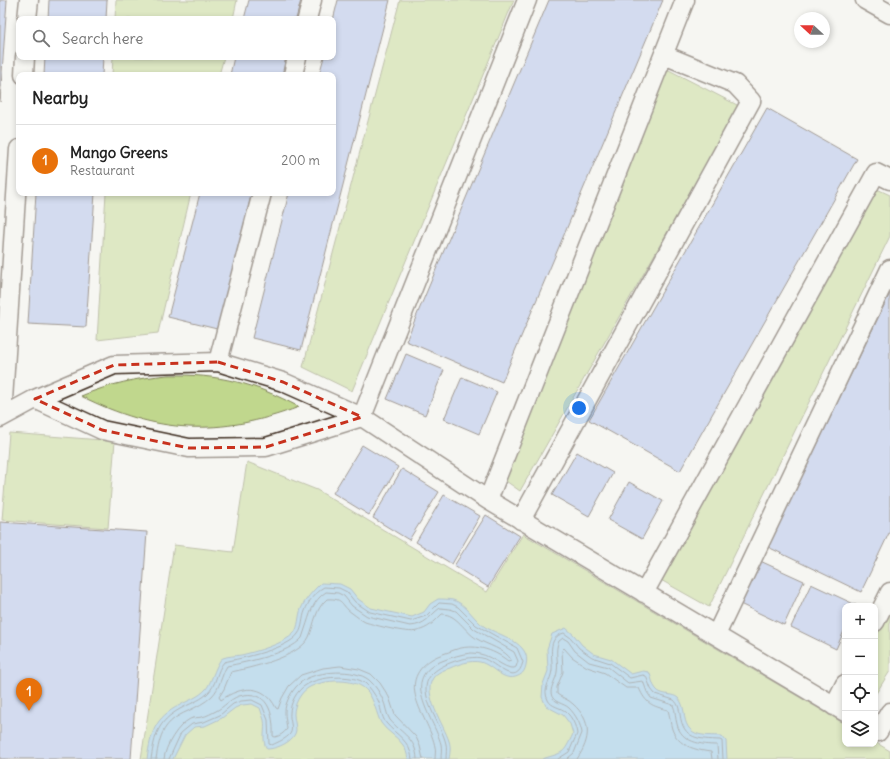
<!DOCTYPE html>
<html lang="en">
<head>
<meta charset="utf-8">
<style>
  :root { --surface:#fff; --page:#f6f6f6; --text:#222; --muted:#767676; --line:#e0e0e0; --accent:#b45309 }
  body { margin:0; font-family:Delius,sans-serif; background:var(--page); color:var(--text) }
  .controls { position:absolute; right:12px; bottom:12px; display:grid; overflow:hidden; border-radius:8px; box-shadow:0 2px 6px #0003 }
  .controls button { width:36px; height:36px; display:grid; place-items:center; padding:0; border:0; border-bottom:1px solid var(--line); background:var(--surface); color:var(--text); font:20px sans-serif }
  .compass { position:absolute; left:794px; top:12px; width:36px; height:36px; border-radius:50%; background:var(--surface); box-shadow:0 2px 6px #0003; rotate:291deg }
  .you { position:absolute; left:579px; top:408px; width:14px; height:14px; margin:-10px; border:3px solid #fff; border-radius:50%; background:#1a73e8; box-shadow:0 0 0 6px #1a73e833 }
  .badge { display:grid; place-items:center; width:26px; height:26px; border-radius:50%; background:var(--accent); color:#fff; font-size:13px; font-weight:700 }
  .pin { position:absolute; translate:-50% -33px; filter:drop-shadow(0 1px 2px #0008) }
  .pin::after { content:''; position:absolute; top:21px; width:14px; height:12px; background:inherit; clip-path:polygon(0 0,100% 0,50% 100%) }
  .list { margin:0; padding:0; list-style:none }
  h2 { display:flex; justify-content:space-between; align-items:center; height:52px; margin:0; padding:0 16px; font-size:17px }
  h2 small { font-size:13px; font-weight:400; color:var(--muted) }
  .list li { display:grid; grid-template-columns:26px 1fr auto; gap:12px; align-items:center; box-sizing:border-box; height:72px; padding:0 16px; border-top:1px solid var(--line) }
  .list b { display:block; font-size:15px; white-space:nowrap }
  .list p { margin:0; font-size:13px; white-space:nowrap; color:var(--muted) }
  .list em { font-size:13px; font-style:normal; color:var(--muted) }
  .icon { flex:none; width:22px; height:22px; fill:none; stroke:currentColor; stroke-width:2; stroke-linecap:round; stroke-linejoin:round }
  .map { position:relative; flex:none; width:890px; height:759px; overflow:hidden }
  .search { position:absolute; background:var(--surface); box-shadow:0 2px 6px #0003; left:16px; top:16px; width:320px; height:44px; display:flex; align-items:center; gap:10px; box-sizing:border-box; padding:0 14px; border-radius:8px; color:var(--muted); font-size:15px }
  .panel { position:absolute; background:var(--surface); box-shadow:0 2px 6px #0003; left:16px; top:72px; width:320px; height:124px; border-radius:8px }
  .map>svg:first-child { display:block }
  .green { fill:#c0d78d; stroke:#7e8056 }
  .water { fill:#88c1e7; stroke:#698597 }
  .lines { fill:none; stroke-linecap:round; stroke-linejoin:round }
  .shore { stroke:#5a666e; stroke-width:1 }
  .building { fill:#a9bbea; stroke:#3b2a1e }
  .minor-casing { stroke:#3b2a1e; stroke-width:21 }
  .minor { stroke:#f6f6f2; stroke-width:18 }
  .marked { fill:none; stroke:#c8321e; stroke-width:3; stroke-dasharray:8 5; stroke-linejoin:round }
</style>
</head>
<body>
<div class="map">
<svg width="890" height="759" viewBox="0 0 890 759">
  <rect width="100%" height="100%" fill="#f6f6f2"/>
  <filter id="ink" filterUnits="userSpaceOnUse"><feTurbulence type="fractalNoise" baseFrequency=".025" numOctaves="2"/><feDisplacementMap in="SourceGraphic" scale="8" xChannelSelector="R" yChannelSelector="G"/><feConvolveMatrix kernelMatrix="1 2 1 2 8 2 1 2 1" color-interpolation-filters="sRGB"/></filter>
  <g filter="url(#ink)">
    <!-- green -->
    <path class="green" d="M116,0H237L233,19H115Z
      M400,0H514L352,391L303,367Z
      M113,57H224L219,75H112Z
      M667,69L739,106L520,491L503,479Z
      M877,189L890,195V236L709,607L659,579Z
      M106,193H191L158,333L97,340Z
      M168,375C218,374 255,383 299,407C219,437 157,434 81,396C110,384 137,378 168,375Z
      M9,433L115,441L108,528L2,520Z
      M247,462L317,490L487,592L523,534L845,724V744H875V742L890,751V759H141L174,545L233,552Z
      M890,608V671L875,695V639Z"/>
    <!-- water -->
    <path class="water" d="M321,583L340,584L350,589L358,599L371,608L412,617L424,612L430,604L438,599C442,599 448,599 453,600C467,604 473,619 485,627C499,635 532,643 526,665C525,670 523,674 518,676C503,683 493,665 480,662C470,660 459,664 450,668C444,670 437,672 433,678C422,694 444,725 449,741C451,747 450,753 449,759H408C407,754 406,749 403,745C397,736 387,732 381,723C376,713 375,702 368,692C357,677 323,679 308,688C300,693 294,705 294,714C294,719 296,725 296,730C295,741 277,749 267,749C261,740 266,730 264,720C263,716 261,712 260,708L252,704L242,705L235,708L222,718L205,726L194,727L185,735L173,759H147C151,733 154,718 180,705C189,700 199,697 206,689C212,682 217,660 223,658C228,656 235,656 241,655C255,652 284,644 294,633C299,627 298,616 301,609C305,599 313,591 321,583Z
      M566,628L574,635L582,645L594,654L611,659L631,674L643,671L649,672C652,677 652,685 656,689C661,696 673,693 678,698C682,702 683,707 684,712C686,738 702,735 722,736L726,741L727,759H542C564,752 563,755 573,734L570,724L563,715L546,706L542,697L543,684L548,671L547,649L552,634Z"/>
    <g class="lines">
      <!-- shore -->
      <path class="shore" d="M151,759C155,735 157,722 180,709C189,704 199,701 207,694C217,685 216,671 224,662C242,658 288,649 298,634C303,628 302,618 305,611C308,602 315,592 324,587L339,588L347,592L355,602L370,612L411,621L426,616L439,603L452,604L458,607L476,625L517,648L523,662C516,689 496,662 482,658C468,655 440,664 431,675C415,693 442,724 446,744C447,749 446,754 446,759
        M156,759C160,734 163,722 188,711C196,707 205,703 212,696C220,688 221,676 227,666C247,662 288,654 302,638C303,635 304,632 305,629C310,615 312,601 326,592L338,593L344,596L352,606L367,616L410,626C426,625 429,616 440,608L450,609L456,611L474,629L514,652L518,661L516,667L514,668C504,670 490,652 471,653C461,654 452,657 442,661C399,678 433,716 441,744C442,749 441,754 441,759
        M164,759C165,746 178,725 190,719C194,717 198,718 202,717C207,716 212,713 216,711C224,707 230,699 239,696C268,688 274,714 273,736L275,737C280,736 284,733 287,729C286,720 283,711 287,702C290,694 296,685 304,680C319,671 354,668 369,680C375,685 380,693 383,700C386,706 386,714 390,720C402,734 416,738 417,759
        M169,759L181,733L192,724L204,722L220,715L233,704L241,701L252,700L262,705L268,720L269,744L272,745C278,742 286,739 290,734C294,728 289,720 290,713C290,703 297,690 306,685C320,676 351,674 365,683C370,687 374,694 378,700C381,707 381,716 386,723C397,736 410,740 412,759
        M423,759L420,746L416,737L395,715L389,697L380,683L371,674L359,669L340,666L323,668L301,675L289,686L282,698L278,709L276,708C264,683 241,686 221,700L219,697L224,689L231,672C250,668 300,657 309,637C315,623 315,609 327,599C345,598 340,605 352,613C356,616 361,620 365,622C374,625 408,634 417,631C429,628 433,623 442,614C457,614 464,631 477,639C485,644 507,650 511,660L508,661C493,649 473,643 454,650C447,653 438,655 432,659C393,684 430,718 435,747C436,751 435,755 435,759
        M558,759L569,752L577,734C576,726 572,717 566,712C561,707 551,707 548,700C542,689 551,681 552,670C553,656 546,638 564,633L571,638L579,648L592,657L610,663L630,678L643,675L646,676L651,689L655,694L674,700C679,705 679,709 680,714C683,740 699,739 720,740L722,741L723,759
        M567,759L574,753L582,733C581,725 576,715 569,708C564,703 552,703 551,693C551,685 556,680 557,672C559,661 554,651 559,641L563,638L568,641L575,651L589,662L608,667L628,683L643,681L647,692L651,698L673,705C676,711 675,718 677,724C681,742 701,745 717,745L718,759
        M577,759C591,739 592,721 573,704C568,699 562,698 557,694V687L563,672L562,650L564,648L572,657L587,667L605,673L626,688H639C646,704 652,706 668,710C670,716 670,723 672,729C678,746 695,750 711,752L712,759"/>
    </g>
    <!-- building -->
    <path class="building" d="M0,0H7L0,102Z
      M49,0H107L106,19H48Z
      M249,0H301L296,19H244Z
      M338,0H390L301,350L252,338L289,193H333V75H319L324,57H333V20Z
      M549,0H663L502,382L406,341Z
      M45,57H103L102,75H44Z
      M234,57H286L282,75H230Z
      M767,108L857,159L680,471L589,420Z
      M36,193H95L86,327L28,324Z
      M200,193H252L217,329L168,317Z
      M890,293V531L861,592L768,547Z
      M406,354L444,370L425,415L387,399Z
      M462,377L497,392L479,434L444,419Z
      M362,445L398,467L369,515L333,493Z
      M577,452L613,473L589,516L552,495Z
      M402,469L439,492L409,540L373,518Z
      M629,482L663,501L642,539L608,520Z
      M444,495L480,516L452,564L416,542Z
      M486,515L520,536L488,587L454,566Z
      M0,522L147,532L131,759H0Z
      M758,560L804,581L784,625L738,603Z
      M811,584L856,605L845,606V629L836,649L791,627Z"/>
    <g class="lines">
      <!-- minor casing -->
      <g class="minor-casing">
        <path id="minor" d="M865,0L890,14
          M27,19L29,0
          M307,19L312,0
          M24,75L25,57
          M293,75L297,57
          M218,362L262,193
          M35,399L102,430L189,448L266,447L362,417L527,0
          M2,416L19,149
          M0,418L35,399L114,365L218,362L283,382L362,417L488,500L845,712
          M488,500L685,0
          M521,520L751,101L735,84L664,55
          M644,593L876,173L890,180
          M875,622L890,592
          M716,635L890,269
          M834,706L845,684
          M878,732L890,712"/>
      </g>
      <!-- minor -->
      <use href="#minor" class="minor"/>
    </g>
  </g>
  <!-- marked area -->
  <path d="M0 0H890V759H0ZM218,362L283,382L362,417L266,447L189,448L102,430L35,399L114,365Z" fill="#f6f6f2" fill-opacity=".55" fill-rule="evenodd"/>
  <path class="marked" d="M218,362L283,382L362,417L266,447L189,448L102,430L35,399L114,365Z"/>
</svg>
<div class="controls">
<button>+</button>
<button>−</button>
<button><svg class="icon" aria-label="locate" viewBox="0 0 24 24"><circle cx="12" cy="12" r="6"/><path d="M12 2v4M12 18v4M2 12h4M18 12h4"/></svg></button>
<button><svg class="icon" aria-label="layers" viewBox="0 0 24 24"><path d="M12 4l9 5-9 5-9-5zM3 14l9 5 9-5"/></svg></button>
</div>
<svg class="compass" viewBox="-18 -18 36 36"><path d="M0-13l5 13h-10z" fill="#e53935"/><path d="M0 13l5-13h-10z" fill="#767676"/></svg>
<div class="you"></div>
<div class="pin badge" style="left:29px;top:711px;background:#e8710a">1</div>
<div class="search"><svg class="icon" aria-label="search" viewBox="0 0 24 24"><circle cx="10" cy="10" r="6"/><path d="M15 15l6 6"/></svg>Search here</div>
<section class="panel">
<h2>Nearby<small></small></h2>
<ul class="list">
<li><span class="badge" style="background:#e8710a">1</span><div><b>Mango Greens</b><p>Restaurant</p></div><em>200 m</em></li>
</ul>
</section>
</div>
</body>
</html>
